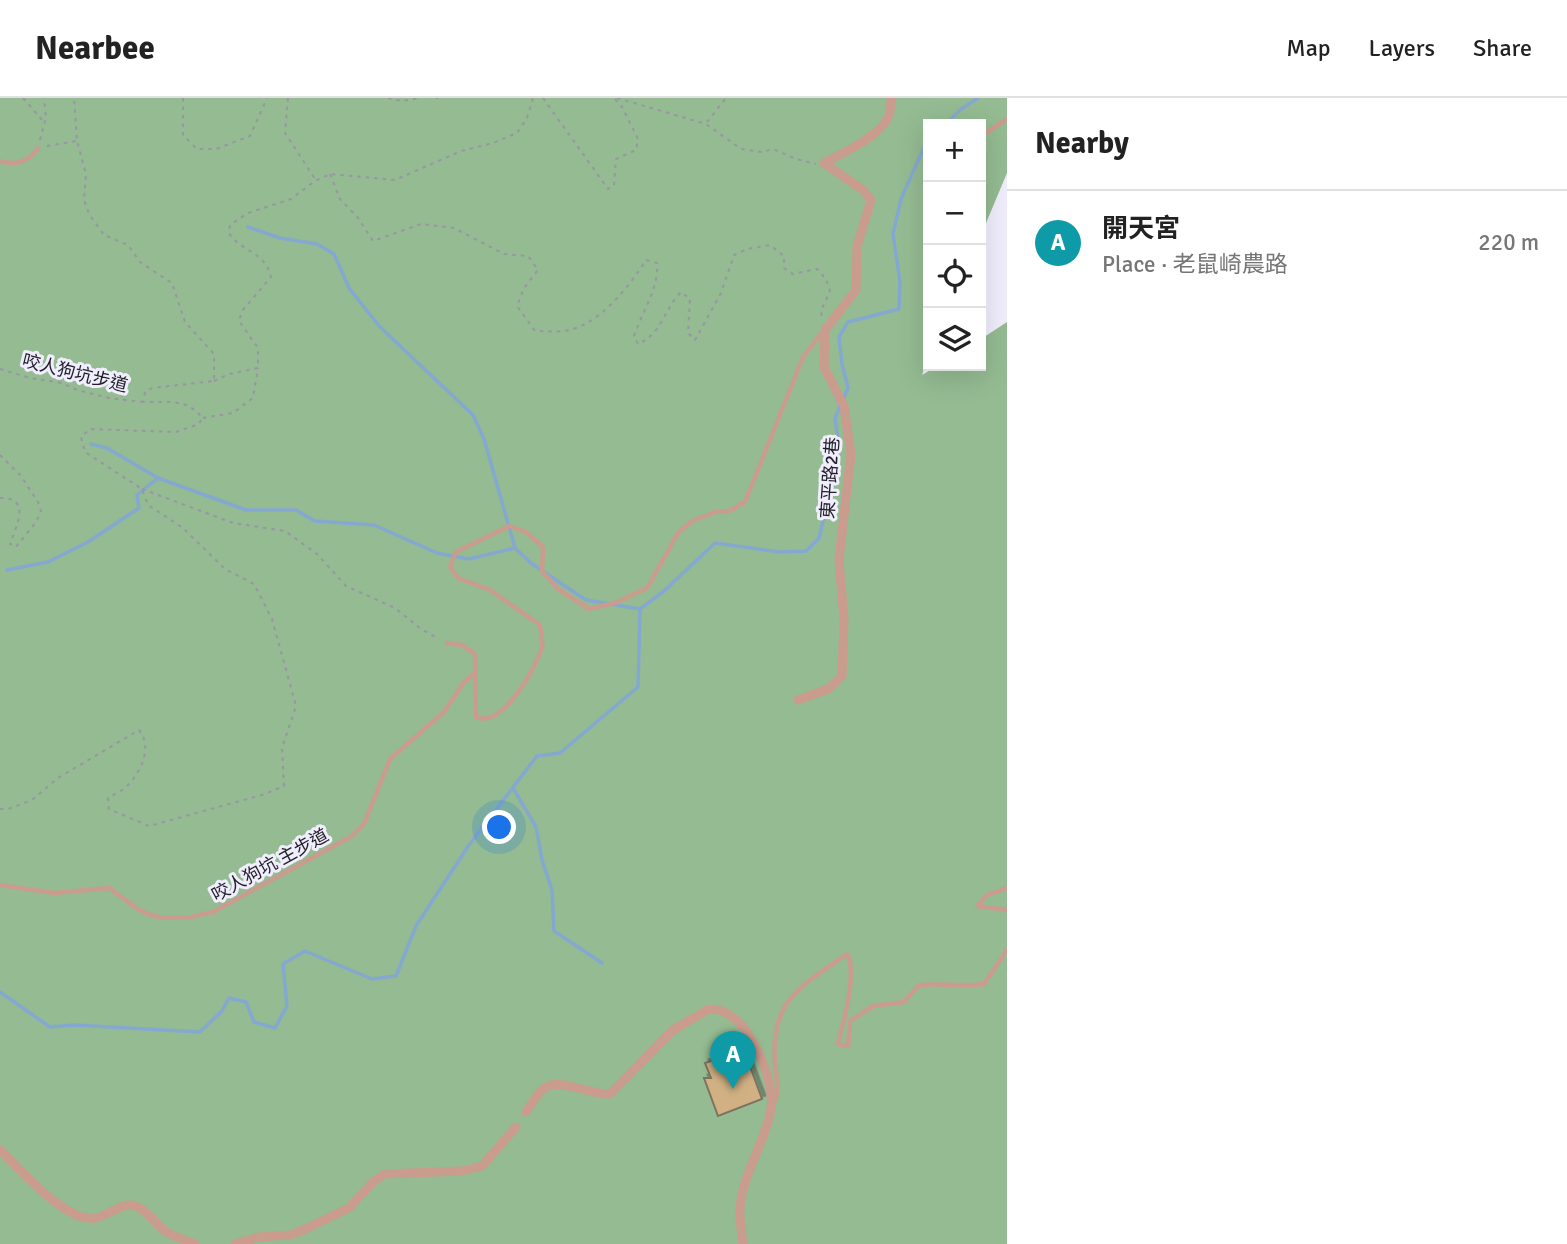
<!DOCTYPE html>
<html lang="en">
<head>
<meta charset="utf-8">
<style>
  :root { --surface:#fff; --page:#f6f6f6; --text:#222; --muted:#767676; --line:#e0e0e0; --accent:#246cd8 }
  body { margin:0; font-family:Signika,"Noto Sans TC",sans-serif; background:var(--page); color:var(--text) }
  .controls { position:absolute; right:21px; top:21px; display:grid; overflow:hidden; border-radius:0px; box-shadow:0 7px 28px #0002 }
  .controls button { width:63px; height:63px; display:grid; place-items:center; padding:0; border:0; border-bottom:2px solid var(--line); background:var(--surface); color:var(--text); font:35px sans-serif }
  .you { position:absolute; left:500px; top:730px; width:24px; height:24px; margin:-18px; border:5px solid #fff; border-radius:50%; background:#1a73e8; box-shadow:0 0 0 10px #1a73e833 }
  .badge { display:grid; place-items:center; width:46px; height:46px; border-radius:50%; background:var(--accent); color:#fff; font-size:23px; font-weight:700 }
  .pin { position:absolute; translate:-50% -58px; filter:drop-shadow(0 2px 4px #0008) }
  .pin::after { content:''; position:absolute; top:37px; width:24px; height:21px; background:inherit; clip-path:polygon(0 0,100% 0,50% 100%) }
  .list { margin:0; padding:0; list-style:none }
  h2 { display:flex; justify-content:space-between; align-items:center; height:91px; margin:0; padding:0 28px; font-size:30px }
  h2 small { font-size:23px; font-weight:400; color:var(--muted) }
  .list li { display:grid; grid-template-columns:46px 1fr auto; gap:21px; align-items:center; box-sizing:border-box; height:105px; padding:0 28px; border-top:2px solid var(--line) }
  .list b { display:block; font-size:26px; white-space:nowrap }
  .list p { margin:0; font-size:23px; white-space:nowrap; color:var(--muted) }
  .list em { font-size:23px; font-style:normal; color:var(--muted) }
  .icon { flex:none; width:38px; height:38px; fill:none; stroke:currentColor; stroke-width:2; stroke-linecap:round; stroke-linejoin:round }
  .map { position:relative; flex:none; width:1007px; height:1146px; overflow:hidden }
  header { display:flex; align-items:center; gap:42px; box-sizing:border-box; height:98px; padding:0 35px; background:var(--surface); border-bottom:2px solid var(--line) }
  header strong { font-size:33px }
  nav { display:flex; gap:38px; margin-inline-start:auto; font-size:24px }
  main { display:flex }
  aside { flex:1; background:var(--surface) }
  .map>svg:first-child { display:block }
  .forest { fill:#94bb92 }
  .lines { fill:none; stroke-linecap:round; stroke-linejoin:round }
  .stream { stroke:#85a8d1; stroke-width:3.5 }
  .building { fill:#d1b184; stroke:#7e7260; stroke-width:2; filter:url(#shadow) }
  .path { stroke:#9896a1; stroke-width:2; stroke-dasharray:3.5 5; stroke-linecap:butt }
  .lane { stroke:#ca9c8d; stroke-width:4.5 }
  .street { stroke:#ca9c8d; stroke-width:9 }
  .labels { text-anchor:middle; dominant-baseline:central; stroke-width:6; stroke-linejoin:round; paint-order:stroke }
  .street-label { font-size:18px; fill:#201e26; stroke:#f0eefc }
</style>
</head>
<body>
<header>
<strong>Nearbee</strong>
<nav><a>Map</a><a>Layers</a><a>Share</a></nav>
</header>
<main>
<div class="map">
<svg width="1007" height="1146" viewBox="0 0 1007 1146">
  <defs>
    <filter id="shadow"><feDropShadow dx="3.5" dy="-3.5" stdDeviation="0" flood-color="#0004"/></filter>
  </defs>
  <rect width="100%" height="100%" fill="#f0eefc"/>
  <!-- forest -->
  <path class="forest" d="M0,0H1007V75L981,137V26H928V261L922,277L937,268H981V241L1007,224V1146H0Z"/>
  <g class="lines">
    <!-- stream -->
    <path class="stream" d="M946,26L960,12L978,0
      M248,129L280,140L317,146L334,156L349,190L379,228L473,317L484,341L515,450
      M91,346L107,350L158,380
      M7,472L48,464L88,444L139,410L137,397L158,380L246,412H296L315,423L374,427L437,455L469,461L515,450L532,466L586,502L640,511
      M513,690L536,729L542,762L552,792L554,833L602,865
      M0,894L50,929L75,927L200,934L222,913L229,900L246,904L254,924L275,930L287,908L283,866L305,853L372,881L396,878L416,828L469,747L537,658L560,655L638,589L640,511L664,493L715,445L780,454L806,453L819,440L833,382L838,342L835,320L848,290L842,266L839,239L848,224L899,211L900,184L893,136L901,101L925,47L928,44"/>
  </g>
  <!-- building -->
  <path class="building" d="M731,956L736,968L748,963L762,1001L718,1018L704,980H711L705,965Z"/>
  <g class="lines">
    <!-- path -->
    <path class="path" d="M23,0L43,23
      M183,0V37L197,51H216L250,38L267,0
      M288,0L285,35L315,81
      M388,0L402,3L420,0
      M436,0H438
      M543,0L608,91L614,87L616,61L636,52L638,41L622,9L614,0
      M617,0L706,26L741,51L762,54L773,51L796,61L816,66
      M707,24L726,0
      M40,42L46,19L44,0
      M47,48L76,43
      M330,76L340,101L358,120L373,143L421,126L454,130L504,156L528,158L538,172L524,190L517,208L535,233C545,233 554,234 563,233C597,230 629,189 646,162L657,165C659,191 642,214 634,238L638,246C662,236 664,211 681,194L690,201L688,235L695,242L721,195L734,157L747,151L770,147L784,158V170L793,176L817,171L826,181L830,193L821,213L822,219
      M0,271L30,280L62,285L77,292L109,300L142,304
      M214,283L229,276L258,270V250L239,223L242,213L271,179C265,153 241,154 229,135L230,127L248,115L291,101L315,83L330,76L395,82L461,53L493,45L517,35L527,20L533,0
      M203,320L233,315L253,300L258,270
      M0,357L21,378L38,404L41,413L36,424L16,449L10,446C16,429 32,399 0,400
      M142,391L233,425L285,433L317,456L346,488L395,510L421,531L439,541
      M0,711H8L32,702L58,680L139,632C153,649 141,674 127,688C122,693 114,696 108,700L109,711L149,728L262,697L284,688L282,650L296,608L272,521L254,486L225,471L183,430L148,407L142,391L85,354L81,339L90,331L176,334L199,326L202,320C187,299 165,305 143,304L145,294L152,290L214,283V256L185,224L172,185L140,164L128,147L104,137L89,116L84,102L86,76L77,43L74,0"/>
    <!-- lane -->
    <path class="lane" d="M981,38L1007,21
      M0,63C16,68 29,63 38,50
      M447,545L462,547L475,556L476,619C502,631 536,570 542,549C543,542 541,534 540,527L490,492L458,480L450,469L456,454L509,428L526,434L543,449L542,473L558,491L589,511L615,505L647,490L678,435L692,423L715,414L729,413L745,404L803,259L822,235
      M0,787L54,795L109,790L138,811L148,816L162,820L191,819L213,814L352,738L364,726L390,661L444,614L464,584L475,575
      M1007,790L987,797L977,808L1007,812
      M773,1007C781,993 776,980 775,965C770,902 800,889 847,856C858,875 843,924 838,946L848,948L850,923L873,908L904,904L919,887C941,885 962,889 984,886L1007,852"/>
    <!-- street -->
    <path class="street" d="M798,602L828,591L842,578L844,522L839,461L851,356L844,308L824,269L825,232L856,192L857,148L871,102L863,92L824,65C842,55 882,38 889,17C891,12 891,5 891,0
      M526,1014C531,1007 536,997 543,991C557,978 589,997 610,996L673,932L709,911C747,908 775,981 771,1011C765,1045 743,1075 740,1109C739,1121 742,1134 743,1146
      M0,1052C20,1071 66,1125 95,1120C108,1118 123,1103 136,1108C148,1113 155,1125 165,1133C173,1139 186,1142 195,1146
      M235,1146L259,1139L290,1137L303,1132L349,1110L374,1083L385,1076L462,1073L482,1068L516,1029"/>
  </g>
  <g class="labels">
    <!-- street labels -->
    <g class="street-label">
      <text transform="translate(75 275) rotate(14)">咬人狗坑步道</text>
      <text transform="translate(830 380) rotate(-86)">東平路2巷</text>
      <text transform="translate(270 767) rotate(-29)">咬人狗坑 主步道</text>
    </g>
  </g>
</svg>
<div class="controls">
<button>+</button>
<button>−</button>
<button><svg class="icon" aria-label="locate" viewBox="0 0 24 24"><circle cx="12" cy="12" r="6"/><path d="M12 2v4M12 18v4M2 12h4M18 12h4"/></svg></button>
<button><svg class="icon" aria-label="layers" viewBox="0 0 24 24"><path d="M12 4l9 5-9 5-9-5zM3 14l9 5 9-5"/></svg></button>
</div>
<div class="you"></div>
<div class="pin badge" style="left:733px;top:991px;background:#0f9aa8">A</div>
</div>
<aside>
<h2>Nearby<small></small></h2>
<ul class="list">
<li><span class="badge" style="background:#0f9aa8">A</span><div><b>開天宮</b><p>Place · 老鼠崎農路</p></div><em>220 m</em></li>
</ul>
</aside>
</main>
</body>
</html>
